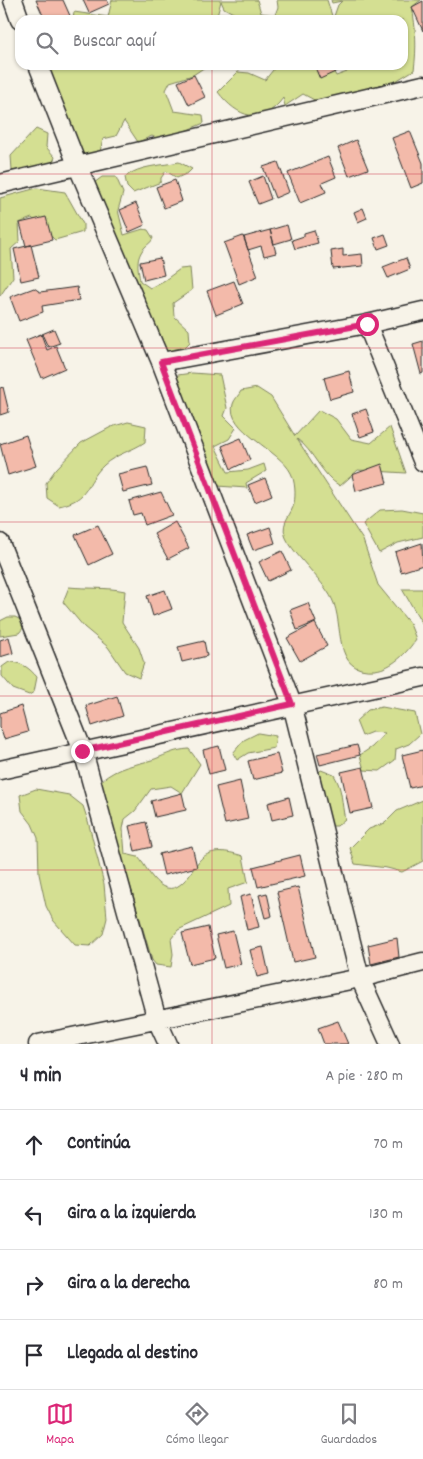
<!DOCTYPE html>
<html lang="es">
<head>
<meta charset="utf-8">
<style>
  :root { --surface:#fff; --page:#f7f7f7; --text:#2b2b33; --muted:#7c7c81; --line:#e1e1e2; --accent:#db2777 }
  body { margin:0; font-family:Dekko,sans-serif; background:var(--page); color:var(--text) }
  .stop { position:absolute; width:15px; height:15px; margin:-11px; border:4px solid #db2777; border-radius:50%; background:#fff }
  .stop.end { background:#db2777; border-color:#fff; box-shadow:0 1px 5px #0008 }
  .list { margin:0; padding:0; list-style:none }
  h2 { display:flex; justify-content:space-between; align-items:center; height:65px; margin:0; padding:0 20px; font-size:21px }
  h2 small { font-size:16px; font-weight:400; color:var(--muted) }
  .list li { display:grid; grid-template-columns:32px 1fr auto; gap:15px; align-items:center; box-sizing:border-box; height:70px; padding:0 20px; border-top:1px solid var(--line) }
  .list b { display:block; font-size:19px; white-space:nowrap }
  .list em { font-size:16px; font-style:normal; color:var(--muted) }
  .icon { flex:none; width:28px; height:28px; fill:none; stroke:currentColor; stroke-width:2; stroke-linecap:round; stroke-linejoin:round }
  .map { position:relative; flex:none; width:423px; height:1044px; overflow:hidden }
  .search { position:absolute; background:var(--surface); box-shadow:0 1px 4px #0004; left:15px; right:15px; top:15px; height:55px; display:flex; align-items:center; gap:12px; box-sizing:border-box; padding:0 18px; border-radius:15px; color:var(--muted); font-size:19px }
  .sheet { height:345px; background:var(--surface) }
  nav { display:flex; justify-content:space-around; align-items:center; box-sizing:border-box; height:70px; border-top:1px solid var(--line); background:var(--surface); font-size:14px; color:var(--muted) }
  nav a { display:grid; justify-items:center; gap:2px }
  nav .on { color:var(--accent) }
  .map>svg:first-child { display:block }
  .green { fill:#d4df92; stroke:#80855e }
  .building { fill:#f3baaa; stroke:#2b2b2b }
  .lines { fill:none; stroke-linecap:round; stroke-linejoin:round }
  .street-casing { stroke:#2b2b2b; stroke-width:21 }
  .street { stroke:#f7f3e8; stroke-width:18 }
  .route { stroke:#db2777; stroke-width:6 }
  .grid { fill:none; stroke:#d1495b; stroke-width:1; stroke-opacity:0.55 }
</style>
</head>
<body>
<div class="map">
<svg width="423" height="1044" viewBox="0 0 423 1044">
  <rect width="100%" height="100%" fill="#f7f3e8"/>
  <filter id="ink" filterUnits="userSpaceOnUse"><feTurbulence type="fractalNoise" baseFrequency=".02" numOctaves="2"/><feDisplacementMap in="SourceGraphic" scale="10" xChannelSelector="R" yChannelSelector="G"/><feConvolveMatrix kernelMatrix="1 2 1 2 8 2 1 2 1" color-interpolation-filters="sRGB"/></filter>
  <g filter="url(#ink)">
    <!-- green -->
    <path class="green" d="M112,0H257L261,13L275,15L278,7L277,0H327L333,19L338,5L342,1L332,3L331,0H421L412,7C416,28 417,48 414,70L394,82L399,91L320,103L303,94L285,106L283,98C262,127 237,117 218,92L238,72L249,73L265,80L277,65H330L336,76L347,72L346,65H403V20H236L237,15L224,8L221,1L216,20H73L74,12L108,17Z
      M39,65H208L193,75L170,82L166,90L174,111L203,115L204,123L180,133L169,144L152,136L138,142L124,121L116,136L103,139L98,160L79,156L76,138L67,136Z
      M36,129L47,134L46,147L55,157L50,169L18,176L12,170L11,156Z
      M179,162L192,169L188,173L177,178L166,171L161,178V182L133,193L127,187L125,177C140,165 161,166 179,162Z
      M102,177H116L123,193L118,210L124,235L143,229L148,230L153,238C151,243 149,243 145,247C135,258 138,268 140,281L150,288L165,280L180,269L190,268L192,290L173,303L174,316L189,330L190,342L185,347L184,354L172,358L147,340H141L136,327L94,183Z
      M37,188L65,192L83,224V232L55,240L32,218L19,223L20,241L11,249L13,277L0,296V198Z
      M192,373L220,375L227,408L224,416L236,428L229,439L215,446L228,472L248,470L264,464L266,471L246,483L247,488L202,485L171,376Z
      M257,388L271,397L295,436L319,410L336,419L351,439L371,443L390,427L406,473L358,470L340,486C321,475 314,451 297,439L363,540L378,585L410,624L416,639C407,653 392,668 375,670C331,674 345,624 332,599C323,580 289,550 285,535C281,521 292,515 294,503C296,495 295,481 291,473C280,450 225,430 233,404C234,400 239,395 241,391Z
      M128,422L146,426L145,442C132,451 116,454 104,465C84,484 91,499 59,506L47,498L46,483L56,469L81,443L111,427Z
      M402,509L423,513V537L398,543L379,553L363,524L380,510Z
      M69,587C88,589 106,587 125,591L122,622L139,648L144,663L139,678L125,672L108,647L84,627L63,602Z
      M402,589H423V625Z
      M8,617H15L21,620L24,627L19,633L0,636V621Z
      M9,662C22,662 29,668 37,677L34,692L29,695L13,689L2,676V667Z
      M382,707L415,713L420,734L409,744L396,749L395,760L380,771L364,770L360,755L372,747L385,733L372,732L362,736L356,721L368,710Z
      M258,733L276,736L274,748L248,753L237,760L233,753L244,740Z
      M189,749L200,764L182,793L171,786L151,789L135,811L125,819L123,829L125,854L138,857C146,866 150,877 159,884C181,901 193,864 203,857C215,848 230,852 243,856L248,882L228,889L229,906L178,930L171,939L173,954L171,967L156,965L152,960L130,885L117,852L115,834L103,796L101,781C119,766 133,766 155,759C168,754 174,750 189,749Z
      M321,770L334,775C343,789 341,803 345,819L337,826H330L314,777Z
      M36,789L69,795L83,806L88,821L104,884L107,918L103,934L90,946L75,945L53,920L46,906L39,874L38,838L32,824L22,811L20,795Z
      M423,800V861L402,872L387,868L355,864L350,848L369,829L385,823L397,811Z"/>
    <!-- building -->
    <path class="building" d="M36,0H63L71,18L45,20Z
      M83,0H107L109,4L89,13Z
      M423,1V31L412,7Z
      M314,65H345L346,67L320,79Z
      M194,75L205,97L189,105L178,82Z
      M410,131L423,163V183L411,188L392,138Z
      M356,140L368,169L349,176L338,148Z
      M328,157L336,177L322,183L326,192L300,203L288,173Z
      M278,162L289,192L275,198L263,167Z
      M263,176L271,199L258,204L249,182Z
      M175,180L182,201L164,208L156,187Z
      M136,203L145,225L129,232L120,210Z
      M363,208L367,218L358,222L354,212Z
      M46,217L52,240L26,246L20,223Z
      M287,225L291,239L274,244L270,230Z
      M270,230L276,253L264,256L261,246L248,250L244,237Z
      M314,230L318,243L295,249L292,240L304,236V233Z
      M385,234L389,245L378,249L374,238Z
      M243,236L258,276L239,284L224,243Z
      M31,245L39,277L21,281L14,249Z
      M343,249V256L362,254L363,266L333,269L331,251Z
      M160,258L164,275L144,280L140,262Z
      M406,258L410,269L388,278L383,267Z
      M234,281L243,304L216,315L207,291Z
      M77,287L79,300L42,306L43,312L19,321L10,297L34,288L40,292Z
      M54,329L60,343L48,347L42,334Z
      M41,334L47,350L56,346L65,368L42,378L26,340Z
      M423,341V373L421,374L413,344Z
      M349,371L354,392L330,399L324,378Z
      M3,387L9,412L0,415V388Z
      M366,409L374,432L360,437L352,414Z
      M26,435L36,466L8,475L0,444Z
      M241,438L250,460L231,469L222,446Z
      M382,464L387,483L356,491L352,475Z
      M147,467L152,485L123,492L118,474Z
      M265,478L272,495L255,502L248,485Z
      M161,492L172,515L145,525L141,513L133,515L129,501Z
      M175,522L189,548L168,559L154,534Z
      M98,525L112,554L89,565L75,535Z
      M270,527L275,543L253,550L247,535Z
      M422,543L423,565L401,572L395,552Z
      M282,551L291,570L268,581L259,562Z
      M165,590L172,609L153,616L147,596Z
      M308,603L316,622L297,630L290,610Z
      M315,623L327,646L300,661L287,638Z
      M9,637L13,653L0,657V640Z
      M204,641L207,656L182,662L178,647Z
      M117,696L123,716L92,726L86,706Z
      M21,706L28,732L4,739L0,727V713Z
      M357,745L360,755L320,765L317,754Z
      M219,746L225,770L209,774L203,750Z
      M423,750V785L410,788L402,755Z
      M277,754L282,773L253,780L248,761Z
      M363,767L373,808L350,813L341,772Z
      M240,781L248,819L225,824L216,787Z
      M182,793L186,810L155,817L151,801Z
      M289,797L293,815L272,820L268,803Z
      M146,822L152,847L135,851L129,826Z
      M192,846L197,867L164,875L159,854Z
      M300,855L305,876L258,887L253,867Z
      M298,887L315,957L293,962L277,892Z
      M267,893L272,916L265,918L259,895Z
      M251,894L259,927L247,930L240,897Z
      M208,927L215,958L190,964L182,933Z
      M233,931L241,964L224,968L216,935Z
      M397,938L399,957L371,964L368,945Z
      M263,947L269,974L257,977L250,950Z
      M338,1021L348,1044H324L318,1028Z"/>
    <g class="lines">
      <!-- street casing -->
      <g class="street-casing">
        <path id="street" d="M13,0L20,20
          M38,65L78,167L161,362L292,704L360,978L390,1044
          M0,184L423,85
          M367,324L423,462
          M161,362L367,324L423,311
          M0,543L83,751L157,1020L168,1044
          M0,770L423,677
          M38,1044L360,978L423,962"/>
      </g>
      <!-- street -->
      <use href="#street" class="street"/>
    </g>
  </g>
  <g class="lines" filter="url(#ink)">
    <!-- route -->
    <path class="route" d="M82,751L292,704L161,362L367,324"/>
  </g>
  <!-- grid -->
  <path class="grid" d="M212,0V20M212,65V1044M0,174H423M0,348H423M0,522H423M0,696H423M0,870H423"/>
</svg>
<div class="stop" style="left:367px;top:324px"></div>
<div class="stop end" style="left:82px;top:751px"></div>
<div class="search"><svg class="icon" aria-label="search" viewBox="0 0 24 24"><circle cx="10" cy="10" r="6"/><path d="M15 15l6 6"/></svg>Buscar aquí</div>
</div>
<section class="sheet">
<h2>4 min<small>A pie · 280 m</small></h2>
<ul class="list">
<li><svg class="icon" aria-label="ahead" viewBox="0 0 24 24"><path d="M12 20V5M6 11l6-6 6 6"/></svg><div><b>Continúa</b></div><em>70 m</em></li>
<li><svg class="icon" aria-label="left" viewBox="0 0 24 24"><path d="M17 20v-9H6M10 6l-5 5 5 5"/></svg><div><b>Gira a la izquierda</b></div><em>130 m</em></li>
<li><svg class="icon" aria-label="right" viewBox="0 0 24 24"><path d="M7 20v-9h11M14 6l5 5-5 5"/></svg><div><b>Gira a la derecha</b></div><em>80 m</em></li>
<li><svg class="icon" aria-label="arrive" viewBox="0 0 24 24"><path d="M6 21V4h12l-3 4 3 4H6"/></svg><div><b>Llegada al destino</b></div></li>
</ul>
</section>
<nav>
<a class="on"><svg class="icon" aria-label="map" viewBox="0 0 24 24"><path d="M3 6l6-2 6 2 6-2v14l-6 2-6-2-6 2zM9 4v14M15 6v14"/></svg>Mapa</a>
<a><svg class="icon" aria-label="directions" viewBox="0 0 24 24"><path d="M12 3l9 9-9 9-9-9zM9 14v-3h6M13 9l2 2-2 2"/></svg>Cómo llegar</a>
<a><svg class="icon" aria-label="saved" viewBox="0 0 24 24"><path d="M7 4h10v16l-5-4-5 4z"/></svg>Guardados</a>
</nav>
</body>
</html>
